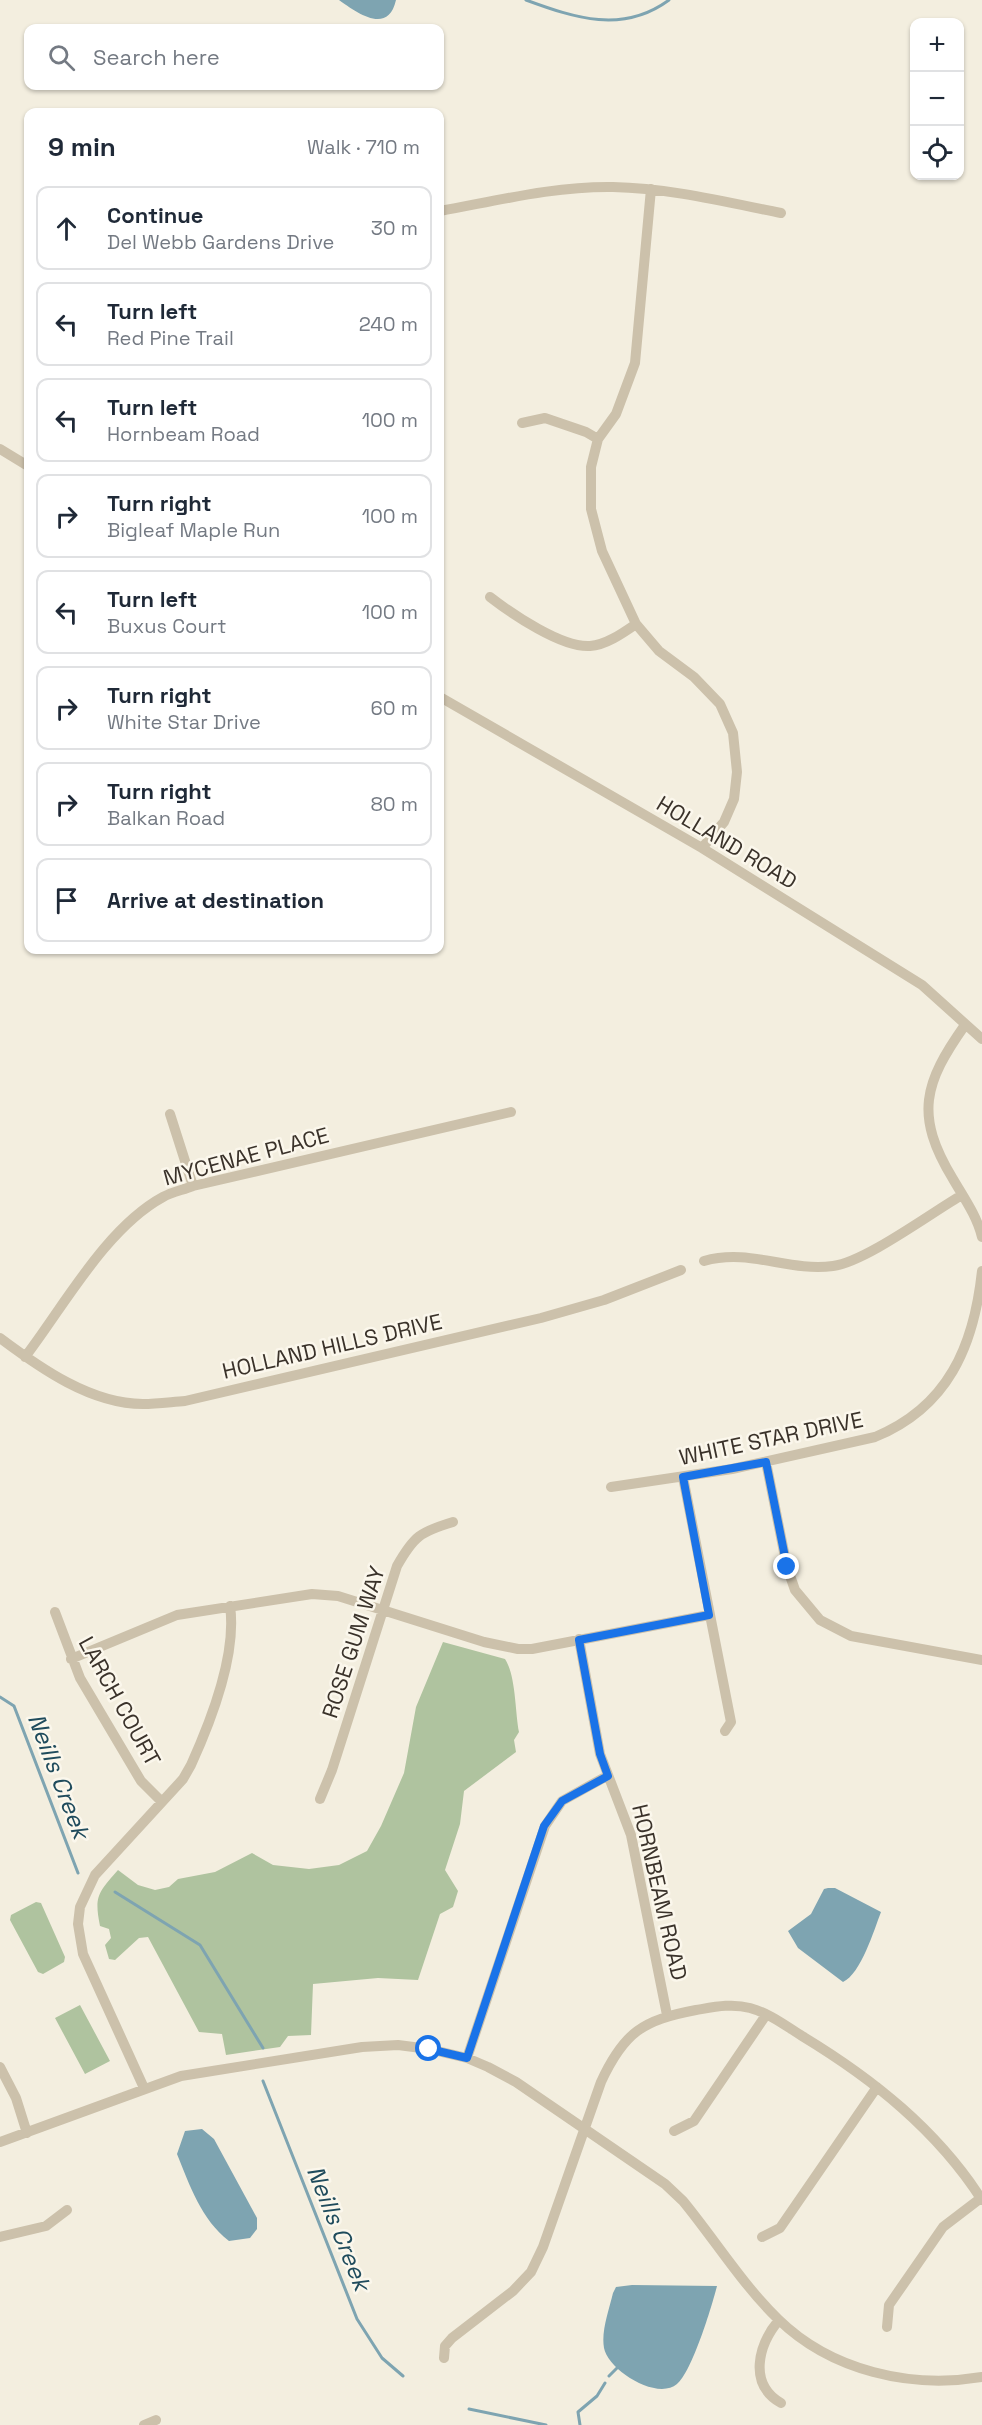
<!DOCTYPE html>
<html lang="en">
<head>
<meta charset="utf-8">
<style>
  :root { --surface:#fff; --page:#f6f6f7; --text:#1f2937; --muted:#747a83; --line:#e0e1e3 }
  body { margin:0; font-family:"Space Grotesk",sans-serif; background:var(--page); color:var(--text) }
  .controls { position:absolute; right:18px; top:18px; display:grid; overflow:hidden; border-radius:12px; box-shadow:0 2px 4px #0004 }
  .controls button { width:54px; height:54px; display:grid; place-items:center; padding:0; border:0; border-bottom:2px solid var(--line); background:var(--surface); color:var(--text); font:30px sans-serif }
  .stop { position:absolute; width:18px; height:18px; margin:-14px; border:4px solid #1a73e8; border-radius:50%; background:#fff }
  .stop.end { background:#1a73e8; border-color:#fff; box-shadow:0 2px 6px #0008 }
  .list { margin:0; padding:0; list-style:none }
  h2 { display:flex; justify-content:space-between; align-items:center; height:78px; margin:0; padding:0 24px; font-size:26px }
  h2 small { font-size:20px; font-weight:400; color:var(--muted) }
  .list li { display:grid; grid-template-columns:39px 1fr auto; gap:18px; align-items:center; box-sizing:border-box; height:84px; margin:0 12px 12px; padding:0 12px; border:2px solid var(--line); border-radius:12px }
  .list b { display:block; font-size:22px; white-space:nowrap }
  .list p { margin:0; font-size:20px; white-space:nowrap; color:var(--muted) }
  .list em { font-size:20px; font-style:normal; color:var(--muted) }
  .icon { flex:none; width:33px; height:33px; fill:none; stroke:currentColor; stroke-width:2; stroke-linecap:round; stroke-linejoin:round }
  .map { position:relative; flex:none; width:982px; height:2425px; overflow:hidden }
  .search { position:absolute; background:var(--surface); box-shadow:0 2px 4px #0004; left:24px; top:24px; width:420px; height:66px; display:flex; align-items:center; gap:15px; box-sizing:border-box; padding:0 21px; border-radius:12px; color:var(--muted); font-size:22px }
  .panel { position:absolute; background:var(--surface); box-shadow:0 2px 4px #0004; left:24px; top:108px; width:420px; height:846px; border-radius:12px }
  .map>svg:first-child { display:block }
  .green { fill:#afc39f }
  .water { fill:#7ea4b1 }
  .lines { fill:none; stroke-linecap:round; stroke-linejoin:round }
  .stream { stroke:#7ea4b1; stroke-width:3 }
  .minor { stroke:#ccc1ab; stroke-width:10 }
  .route { stroke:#1a73e8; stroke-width:8 }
  .labels { text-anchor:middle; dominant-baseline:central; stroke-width:5; stroke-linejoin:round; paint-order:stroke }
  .street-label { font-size:22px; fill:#3a322a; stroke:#fbf7ec }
  .water-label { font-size:24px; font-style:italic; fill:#1f4b5c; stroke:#fbf7ec }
</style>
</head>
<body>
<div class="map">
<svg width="982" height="2425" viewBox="0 0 982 2425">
  <rect width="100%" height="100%" fill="#f3eedf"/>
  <!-- green -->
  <path class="green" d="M443,1642L505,1659C516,1676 515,1711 519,1732L514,1740L516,1752L464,1791L460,1824L445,1870L458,1891L453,1907L440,1914L418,1980L378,1978L313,1984L311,2035L288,2036L280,2047L226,2055L222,2034L199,2032L148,1937L139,1938L115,1960L109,1959L105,1945L111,1938L109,1929L100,1926C94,1896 98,1893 118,1870L138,1885L155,1890L169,1887L178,1879L215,1872L252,1853L273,1865L309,1869L339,1865L367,1851L381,1826L404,1773L416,1707Z
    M36,1902L41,1903L65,1957L64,1962L43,1974L38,1972L10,1920L11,1915Z
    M80,2005L110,2061L85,2074L55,2018Z"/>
  <!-- water -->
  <path class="water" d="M339,0H396C388,36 356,12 339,0Z
    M828,1888H835L881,1912C874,1930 861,1974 843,1982L798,1948L788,1931L811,1914L824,1889Z
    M202,2129L214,2139L257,2218V2229L250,2238L229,2241C201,2219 190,2186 177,2154L185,2131Z
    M632,2285L717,2286C712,2306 692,2372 677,2384C657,2401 608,2370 604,2348C601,2331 609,2310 613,2293L616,2287Z"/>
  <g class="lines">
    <!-- stream -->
    <path class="stream" d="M526,0C575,18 623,34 669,0
      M0,1697L14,1706L78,1873
      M115,1892L200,1945L263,2048
      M263,2081L357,2319L382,2358L403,2376
      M609,2376L619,2366
      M469,2409L546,2425
      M580,2425L578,2412L597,2396L605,2383"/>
    <!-- minor -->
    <path class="minor" d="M651,189L635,363L616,414L598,439L591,467V509L602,551L636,624L659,651L694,677L720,704L733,733L737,772L734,799L724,822L702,848
      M440,211C496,201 555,186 613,187C669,188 726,202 781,213
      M522,423L545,418L586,432L598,439
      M0,449L28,466
      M490,597C512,614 562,648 590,646C606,645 623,633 636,624
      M440,697L702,848L922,985L982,1039
      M965,1025C924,1083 914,1115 953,1179C964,1198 977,1216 982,1237
      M170,1114L193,1186
      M704,1261C750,1248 788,1272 833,1266C865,1262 931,1213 962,1195
      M0,1338C40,1368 91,1404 143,1404C157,1404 171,1402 185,1401L541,1318L604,1300L681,1270
      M25,1357C64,1306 106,1228 163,1197C172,1192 183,1190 193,1186L511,1112
      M766,1462L787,1567L795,1590L820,1620L851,1636L982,1660
      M683,1477L731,1722L725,1731
      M611,1487L732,1469L875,1437C948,1407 974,1346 982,1271
      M55,1612L80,1678L141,1781L161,1801
      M579,1639L600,1754L631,1835L667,2015
      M71,1659L177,1615L312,1594L338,1596L484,1642L518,1649H532L709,1615
      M320,1799L332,1770L397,1566C414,1536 420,1532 453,1522
      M467,2058L545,1826L562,1801L607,1776
      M0,2067L16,2098L27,2133
      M144,2088L83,1954L78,1924L80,1907L95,1875L183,1779L191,1765C211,1721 237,1654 230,1606
      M674,2131L694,2121L766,2015
      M0,2142L181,2076L362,2047L398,2045L429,2049L467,2058L488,2067L516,2082L665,2184L683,2201C715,2240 742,2284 778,2319C831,2371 911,2389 982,2377
      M0,2237L46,2226L67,2210
      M762,2237L780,2228L877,2087
      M779,2320C758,2345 748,2384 781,2403
      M887,2327L889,2305L943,2227L981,2198
      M444,2358L445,2346L452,2338L513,2291L531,2272L543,2247L601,2082C624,2032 643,2020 696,2010C714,2007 732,2003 750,2008C769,2013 786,2026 802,2036C873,2079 937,2130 982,2200
      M144,2425L156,2420"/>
  </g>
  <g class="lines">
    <!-- route -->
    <path class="route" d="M429,2049L467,2058L544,1826L562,1801L608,1776L600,1754L579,1640L709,1615L683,1477L766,1462L787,1567"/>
  </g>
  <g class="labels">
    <!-- street labels -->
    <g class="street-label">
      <text transform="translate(727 842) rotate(31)">HOLLAND ROAD</text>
      <text transform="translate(246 1156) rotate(-15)">MYCENAE PLACE</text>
      <text transform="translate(332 1346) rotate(-13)">HOLLAND HILLS DRIVE</text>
      <text transform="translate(771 1438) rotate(-12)">WHITE STAR DRIVE</text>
      <text transform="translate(353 1642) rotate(-72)">ROSE GUM WAY</text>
      <text transform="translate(120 1701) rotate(61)">LARCH COURT</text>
      <text transform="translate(660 1892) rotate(77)">HORNBEAM ROAD</text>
    </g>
    <!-- water labels -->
    <g class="water-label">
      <text transform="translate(59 1776) rotate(69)">Neills Creek</text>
      <text transform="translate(339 2228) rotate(68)">Neills Creek</text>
    </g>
  </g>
</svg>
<div class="controls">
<button>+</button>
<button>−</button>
<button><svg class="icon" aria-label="locate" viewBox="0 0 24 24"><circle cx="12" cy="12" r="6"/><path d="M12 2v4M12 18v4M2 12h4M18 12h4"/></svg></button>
</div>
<div class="stop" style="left:429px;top:2049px"></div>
<div class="stop end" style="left:787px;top:1567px"></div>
<div class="search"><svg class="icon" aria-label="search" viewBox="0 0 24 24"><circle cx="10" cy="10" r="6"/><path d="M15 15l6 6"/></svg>Search here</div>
<section class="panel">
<h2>9 min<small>Walk · 710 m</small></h2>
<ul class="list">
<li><svg class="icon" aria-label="ahead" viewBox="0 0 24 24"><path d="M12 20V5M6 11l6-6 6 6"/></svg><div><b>Continue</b><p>Del Webb Gardens Drive</p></div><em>30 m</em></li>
<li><svg class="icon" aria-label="left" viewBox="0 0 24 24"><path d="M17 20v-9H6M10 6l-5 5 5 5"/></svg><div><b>Turn left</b><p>Red Pine Trail</p></div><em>240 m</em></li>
<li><svg class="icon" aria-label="left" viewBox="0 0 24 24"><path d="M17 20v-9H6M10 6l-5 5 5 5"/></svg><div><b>Turn left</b><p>Hornbeam Road</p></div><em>100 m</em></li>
<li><svg class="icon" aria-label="right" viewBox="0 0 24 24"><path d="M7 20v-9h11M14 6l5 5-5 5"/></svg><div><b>Turn right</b><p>Bigleaf Maple Run</p></div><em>100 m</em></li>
<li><svg class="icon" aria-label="left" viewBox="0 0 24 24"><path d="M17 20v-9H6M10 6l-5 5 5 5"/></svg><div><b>Turn left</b><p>Buxus Court</p></div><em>100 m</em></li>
<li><svg class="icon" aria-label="right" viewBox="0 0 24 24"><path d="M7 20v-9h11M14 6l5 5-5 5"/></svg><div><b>Turn right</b><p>White Star Drive</p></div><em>60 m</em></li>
<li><svg class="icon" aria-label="right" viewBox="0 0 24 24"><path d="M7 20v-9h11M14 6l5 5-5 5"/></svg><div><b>Turn right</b><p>Balkan Road</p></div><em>80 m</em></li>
<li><svg class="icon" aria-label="arrive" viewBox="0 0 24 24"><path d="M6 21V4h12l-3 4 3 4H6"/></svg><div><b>Arrive at destination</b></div></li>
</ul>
</section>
</div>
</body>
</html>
